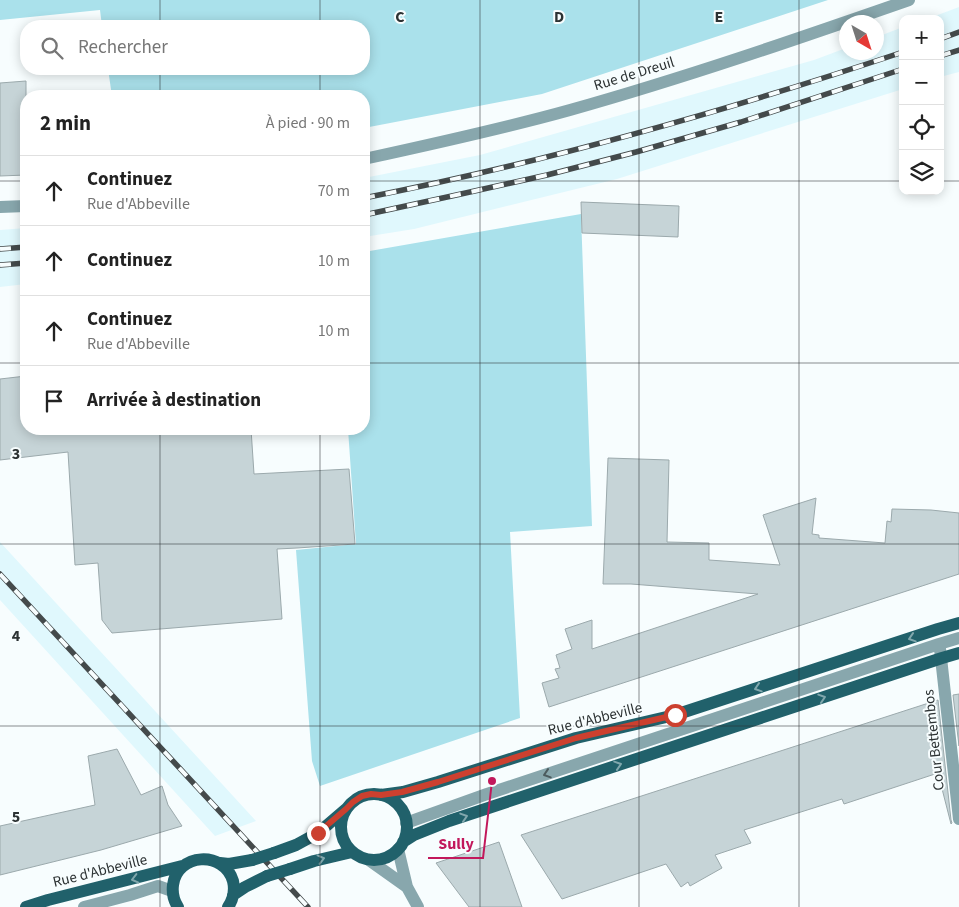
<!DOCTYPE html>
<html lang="fr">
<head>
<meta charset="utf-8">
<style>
  :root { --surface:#fff; --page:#f2f2f2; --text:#222; --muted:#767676; --line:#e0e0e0 }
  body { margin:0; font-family:"Source Sans 3",sans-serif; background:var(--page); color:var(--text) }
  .controls { position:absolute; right:15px; top:15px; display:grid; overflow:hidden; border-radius:10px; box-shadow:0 2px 12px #0003 }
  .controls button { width:45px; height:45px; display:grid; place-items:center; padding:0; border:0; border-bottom:1px solid var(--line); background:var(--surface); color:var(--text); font:25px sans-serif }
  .compass { position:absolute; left:839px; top:15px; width:45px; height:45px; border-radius:50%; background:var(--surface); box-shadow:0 2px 12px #0003; rotate:141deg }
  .stop { position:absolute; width:15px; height:15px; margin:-11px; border:4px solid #cc402f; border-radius:50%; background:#fff }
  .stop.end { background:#cc402f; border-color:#fff; box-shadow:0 1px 5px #0008 }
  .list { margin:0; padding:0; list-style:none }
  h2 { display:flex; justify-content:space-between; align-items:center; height:65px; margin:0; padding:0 20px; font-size:21px }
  h2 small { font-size:16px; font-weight:400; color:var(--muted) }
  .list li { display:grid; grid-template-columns:32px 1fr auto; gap:15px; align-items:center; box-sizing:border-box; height:70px; padding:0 20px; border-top:1px solid var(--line) }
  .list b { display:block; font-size:19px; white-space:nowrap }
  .list p { margin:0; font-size:16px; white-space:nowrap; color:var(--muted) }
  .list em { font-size:16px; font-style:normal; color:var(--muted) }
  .icon { flex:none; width:28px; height:28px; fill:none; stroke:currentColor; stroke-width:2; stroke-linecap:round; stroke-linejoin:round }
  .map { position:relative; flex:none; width:959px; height:907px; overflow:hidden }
  .search { position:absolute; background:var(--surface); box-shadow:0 2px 12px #0003; left:20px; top:20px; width:350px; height:55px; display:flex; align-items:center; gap:12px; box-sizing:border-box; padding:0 18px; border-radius:20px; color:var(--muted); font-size:19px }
  .panel { position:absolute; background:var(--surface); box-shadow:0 2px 12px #0003; left:20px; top:90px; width:350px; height:345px; border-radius:20px }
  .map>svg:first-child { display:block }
  .built { fill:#e0f8fd }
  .green { fill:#aae1eb }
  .building { fill:#c6d4d7; stroke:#9ba9ac }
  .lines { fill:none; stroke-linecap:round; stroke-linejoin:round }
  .minor { stroke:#88a7ad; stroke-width:12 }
  .major { stroke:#21616b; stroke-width:12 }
  .rail-casing { stroke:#444a4b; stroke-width:5.5 }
  .rail { stroke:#f7fdfe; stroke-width:4; stroke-dasharray:11; stroke-linecap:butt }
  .major-bridge { stroke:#21616b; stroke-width:12 }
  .oneway { stroke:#81a7ad }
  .oneway2 { stroke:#4c5b5e }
  .route { stroke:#cc402f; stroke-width:6 }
  .grid { fill:none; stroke:#2c3233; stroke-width:1; stroke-opacity:0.55 }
  .labels { text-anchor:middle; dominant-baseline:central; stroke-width:4; stroke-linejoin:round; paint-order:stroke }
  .street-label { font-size:15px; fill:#2c3233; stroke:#f7fdfe }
  .grid-label { font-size:16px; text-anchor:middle; font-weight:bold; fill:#2c3233; stroke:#f7fdfe; stroke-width:4; stroke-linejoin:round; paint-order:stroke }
  .leader { fill:none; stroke:#c2185b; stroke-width:2 }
  .callout-dot { fill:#c2185b; stroke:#f7fdfe; stroke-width:2 }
  .callout-label { font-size:16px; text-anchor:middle; font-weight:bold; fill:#c2185b; stroke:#f7fdfe; stroke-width:4; stroke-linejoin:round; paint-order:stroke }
</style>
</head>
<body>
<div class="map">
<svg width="959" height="907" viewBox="0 0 959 907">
  <rect width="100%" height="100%" fill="#f7fdfe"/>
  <!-- built -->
  <path class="built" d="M959,7V72L940,77V19H927Z
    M903,27V89L617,179L414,229L364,237V178L480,155L814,60L846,48V52H876L877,37Z
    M26,228V284L0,287V230Z
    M0,542L256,821L215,836L0,600Z"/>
  <!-- green -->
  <path class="green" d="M0,0H828L542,94L364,128V96H112L108,69H364V26H102L100,10L0,20Z
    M581,214L592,526L510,532L520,718L320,786L312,761L296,550L356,544L348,429H364V252Z"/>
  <!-- building -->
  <path class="building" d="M26,81V175L0,176V83Z
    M581,202L679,206L678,237L582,233Z
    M26,376V429H251L254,474L349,469L355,544L297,548L277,549L282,619L112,633L102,620L98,563L75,565L68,452L0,460V379Z
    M608,458L669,460L667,542L709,543V560L780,565L763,515L816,498L812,534L819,535V538L885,543L887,521L891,522L892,509L931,510L959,513V574L549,707L542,683L559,678L555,669L560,668L556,655L572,649L565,629L592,620V649L758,594L631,584H603Z
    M959,694V746L953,695Z
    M938,700L951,820L952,823L951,824L939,777L935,778V774L844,804L842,799L744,830L751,843L715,855L722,868L690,886L688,882L681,887L666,864L562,899L521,835Z
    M117,749L141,795L162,786L168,805L182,826L101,850L0,875V826L95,805L88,756Z
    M499,842L522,907H469L436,863Z"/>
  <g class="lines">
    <!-- minor -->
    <path class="minor" d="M364,159C433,144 502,129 570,110C684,78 797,39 909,0
      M0,207L26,206
      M940,649L959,819
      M406,823L487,794L939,644L959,638
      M398,849L407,887
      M369,860L407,887L418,907
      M84,907L130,895L158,886L172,891"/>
    <!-- major -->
    <path class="major" d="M341 827a33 33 0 1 1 66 0a33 33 0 1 1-66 0Z
      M381,795L403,792L438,782L576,738L675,715L938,629L959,623
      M403,842L414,835L449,821L942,658L959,653
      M274,853L296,845L318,833L346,809
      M220,863L229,864L252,860
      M290,869L314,861L352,852
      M233,895L245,887L267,876
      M26,907L48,900L182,866
      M178,907C174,901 172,893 173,885C177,853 224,850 233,881C235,890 233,900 228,907"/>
    <!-- rail casing -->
    <g class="rail-casing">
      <path id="rail" d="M940,39L959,32
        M940,56L959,50
        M364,198C547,162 726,111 903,52
        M364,215L461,194L547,175L636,152L741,122L903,69
        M0,249L26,247
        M0,265L26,263
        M0,574L308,907"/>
    </g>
    <!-- rail -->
    <use href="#rail" class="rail"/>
    <!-- major-bridge -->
    <path class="major-bridge" d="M252,860L274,853
      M267,876L290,869"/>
  </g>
  <!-- one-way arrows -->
  <defs><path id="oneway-chevron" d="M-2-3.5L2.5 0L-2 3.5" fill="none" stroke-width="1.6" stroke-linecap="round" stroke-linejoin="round" transform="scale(1.25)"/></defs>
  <g class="oneway">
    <use href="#oneway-chevron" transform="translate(912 638) rotate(162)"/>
    <use href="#oneway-chevron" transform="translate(758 688) rotate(162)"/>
    <use href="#oneway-chevron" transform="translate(822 698) rotate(-18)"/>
    <use href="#oneway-chevron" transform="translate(618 765) rotate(-18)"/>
    <use href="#oneway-chevron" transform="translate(464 817) rotate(-18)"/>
    <use href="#oneway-chevron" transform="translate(321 859) rotate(-14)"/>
    <use href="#oneway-chevron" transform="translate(135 879) rotate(166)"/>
  </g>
  <use class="oneway2" href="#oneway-chevron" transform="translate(547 774) rotate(162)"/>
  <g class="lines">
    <!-- route -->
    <path class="route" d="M318,833L346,809L353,802L362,796L371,794L381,795L402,792L438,782L576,738L675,715"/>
  </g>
  <!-- grid -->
  <path class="grid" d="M160,0V26M320,0V26M480,0V907M639,0V907M799,0V907M160,69V96M320,69V96M0,181H26M364,181H903M940,181H959M0,363H26M364,363H959M160,429V907M320,429V907M0,544H959M0,726H959"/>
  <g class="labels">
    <!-- street labels -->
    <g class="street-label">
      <text transform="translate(634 74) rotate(-17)">Rue de Dreuil</text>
      <text transform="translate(595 719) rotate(-14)">Rue d'Abbeville</text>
      <text transform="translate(934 740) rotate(-96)">Cour Bettembos</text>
      <text transform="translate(100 871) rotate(-14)">Rue d'Abbeville</text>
    </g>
  </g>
  <g class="grid-label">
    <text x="400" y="22">C</text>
    <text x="559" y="22">D</text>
    <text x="719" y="22">E</text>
    <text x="16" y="459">3</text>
    <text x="16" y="641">4</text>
    <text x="16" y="822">5</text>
  </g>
  <!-- callouts -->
  <path class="leader" d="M492 781L483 858H428"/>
  <circle class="callout-dot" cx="492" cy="781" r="5"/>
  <g class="callout-label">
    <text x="456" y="849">Sully</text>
  </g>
</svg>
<div class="controls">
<button>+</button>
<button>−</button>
<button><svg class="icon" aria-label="locate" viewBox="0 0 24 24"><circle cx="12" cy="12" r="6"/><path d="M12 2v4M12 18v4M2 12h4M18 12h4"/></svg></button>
<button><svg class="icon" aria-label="layers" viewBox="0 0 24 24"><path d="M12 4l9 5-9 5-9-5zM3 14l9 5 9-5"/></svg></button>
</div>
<svg class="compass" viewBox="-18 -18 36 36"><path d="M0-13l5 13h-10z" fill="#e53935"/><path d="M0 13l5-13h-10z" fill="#767676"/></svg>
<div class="stop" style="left:675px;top:715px"></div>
<div class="stop end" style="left:318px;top:833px"></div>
<div class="search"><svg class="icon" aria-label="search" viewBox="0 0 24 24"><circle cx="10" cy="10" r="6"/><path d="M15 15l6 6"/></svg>Rechercher</div>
<section class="panel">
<h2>2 min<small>À pied · 90 m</small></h2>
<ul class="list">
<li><svg class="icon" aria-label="ahead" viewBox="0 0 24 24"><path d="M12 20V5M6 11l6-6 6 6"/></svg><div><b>Continuez</b><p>Rue d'Abbeville</p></div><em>70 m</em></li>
<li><svg class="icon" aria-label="ahead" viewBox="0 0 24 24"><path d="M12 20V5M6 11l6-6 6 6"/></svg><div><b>Continuez</b></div><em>10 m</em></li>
<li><svg class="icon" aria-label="ahead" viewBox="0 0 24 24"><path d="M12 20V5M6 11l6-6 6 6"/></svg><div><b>Continuez</b><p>Rue d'Abbeville</p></div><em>10 m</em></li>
<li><svg class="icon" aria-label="arrive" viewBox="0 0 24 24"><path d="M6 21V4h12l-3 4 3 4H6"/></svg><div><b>Arrivée à destination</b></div></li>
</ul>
</section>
</div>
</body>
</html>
